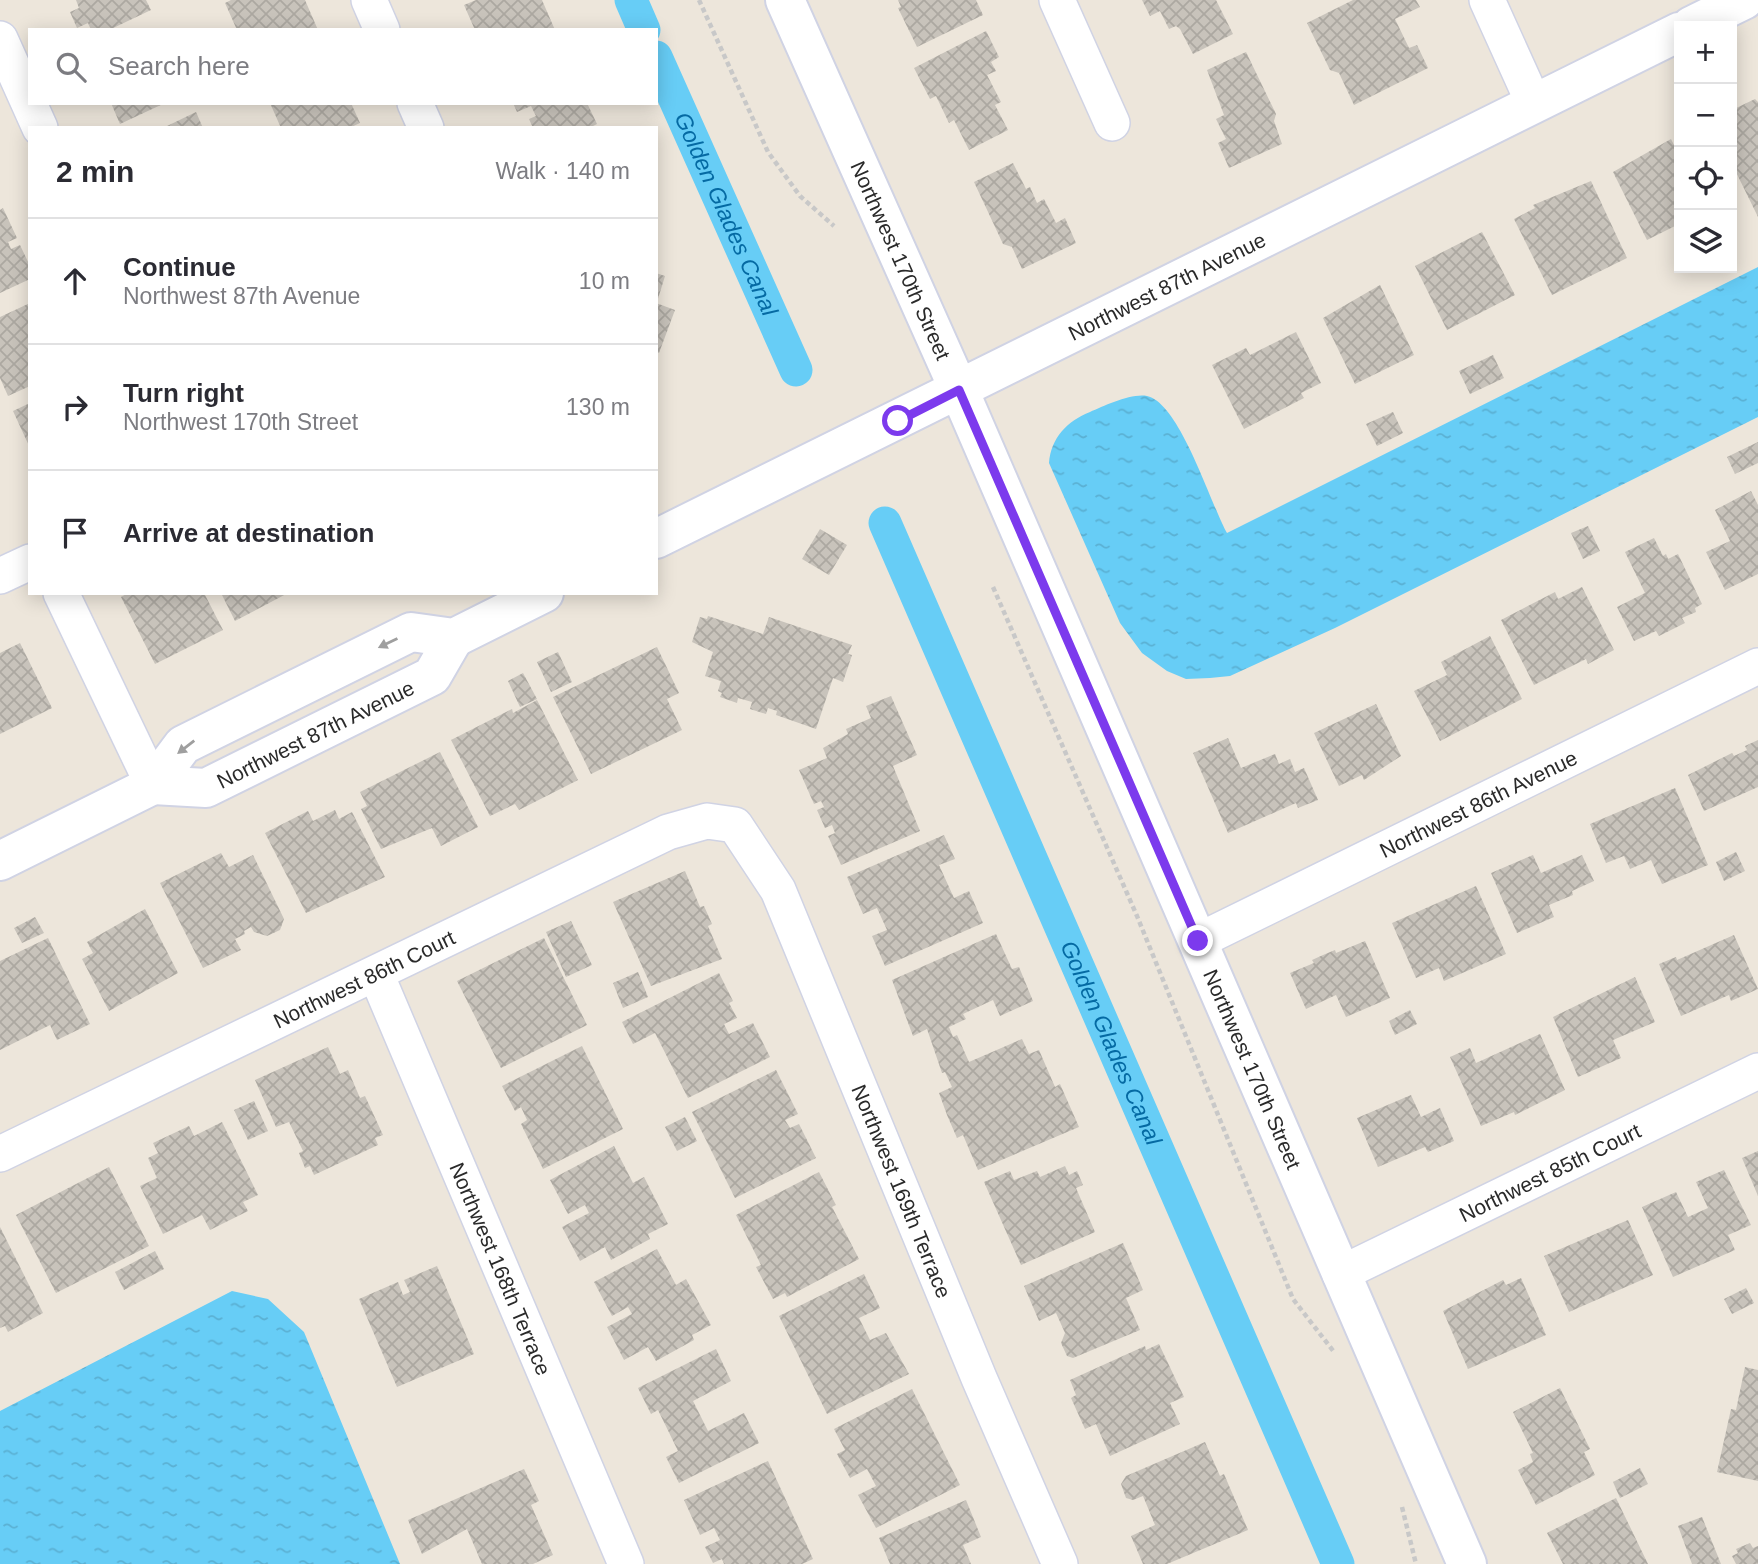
<!DOCTYPE html>
<html lang="en">
<head>
<meta charset="utf-8">
<style>
  :root { --surface:#fff; --page:#f7f7f7; --text:#2b2b33; --muted:#7c7c81; --line:#e1e1e2 }
  body { margin:0; font-family:Helvetica,sans-serif; background:var(--page); color:var(--text) }
  .controls { position:absolute; right:21px; top:21px; display:grid; overflow:hidden; border-radius:0px; box-shadow:0 4px 18px #0003 }
  .controls button { width:63px; height:63px; display:grid; place-items:center; padding:0; border:0; border-bottom:2px solid var(--line); background:var(--surface); color:var(--text); font:35px sans-serif }
  .stop { position:absolute; width:21px; height:21px; margin:-16px; border:5px solid #7c3aed; border-radius:50%; background:#fff }
  .stop.end { background:#7c3aed; border-color:#fff; box-shadow:0 2px 7px #0008 }
  .list { margin:0; padding:0; list-style:none }
  h2 { display:flex; justify-content:space-between; align-items:center; height:91px; margin:0; padding:0 28px; font-size:30px }
  h2 small { font-size:23px; font-weight:400; color:var(--muted) }
  .list li { display:grid; grid-template-columns:46px 1fr auto; gap:21px; align-items:center; box-sizing:border-box; height:126px; padding:0 28px; border-top:2px solid var(--line) }
  .list b { display:block; font-size:26px; white-space:nowrap }
  .list p { margin:0; font-size:23px; white-space:nowrap; color:var(--muted) }
  .list em { font-size:23px; font-style:normal; color:var(--muted) }
  .icon { flex:none; width:38px; height:38px; fill:none; stroke:currentColor; stroke-width:2; stroke-linecap:round; stroke-linejoin:round }
  .map { position:relative; flex:none; width:1758px; height:1564px; overflow:hidden }
  .search { position:absolute; background:var(--surface); box-shadow:0 4px 18px #0003; left:28px; top:28px; width:630px; height:77px; display:flex; align-items:center; gap:18px; box-sizing:border-box; padding:0 24px; border-radius:0px; color:var(--muted); font-size:26px }
  .panel { position:absolute; background:var(--surface); box-shadow:0 4px 18px #0003; left:28px; top:126px; width:630px; height:469px; border-radius:0px }
  .map>svg:first-child { display:block }
  .water { fill:url(#water-ripples) }
  .lines { fill:none; stroke-linecap:round; stroke-linejoin:round }
  .canal { stroke:#67cdf6; stroke-width:33 }
  .building { fill:url(#building-cross-hatch) }
  .minor-casing { stroke:#d0d3e4; stroke-width:38 }
  .tertiary-casing { stroke:#d0d3e4; stroke-width:42 }
  .path { stroke:#c8c8c8; stroke-width:4.5; stroke-dasharray:5 3.5; stroke-linecap:butt }
  .minor { stroke:#fff; stroke-width:35 }
  .tertiary { stroke:#fff; stroke-width:38 }
  .oneway { fill:#9f9f9f }
  .route { stroke:#7c3aed; stroke-width:9 }
  .labels { text-anchor:middle; dominant-baseline:central; stroke-width:6; stroke-linejoin:round; paint-order:stroke }
  .street-label { font-size:21px; fill:#2a2a2a; stroke:#fff }
  .water-label { font-size:23px; font-style:italic; fill:#056aa3; stroke:#fff }
</style>
</head>
<body>
<div class="map">
<svg width="1758" height="1564" viewBox="0 0 1758 1564">
  <defs>
    <pattern id="water-ripples" width="26" height="14" patternUnits="userSpaceOnUse" patternTransform="scale(1.75)"><rect width="26" height="14" fill="#67cdf6"/><path d="M2 4q2-2 4 0t4 0M15 11q2-2 4 0t4 0" fill="none" stroke="#5ab0d3"/></pattern>
    <pattern id="building-cross-hatch" width="8" height="8" patternUnits="userSpaceOnUse" patternTransform="scale(1.75)"><rect width="8" height="8" fill="#c8c3bb"/><path d="M0 0l8 8M0 8l8-8" fill="none" stroke="#aca8a1"/></pattern>
  </defs>
  <rect width="100%" height="100%" fill="#ede6db"/>
  <!-- water -->
  <path class="water" d="M1758,267V417L1335,628L1230,676L1210,678L1186,679L1167,671L1142,653L1120,623L1049,463C1051,438 1067,421 1090,412C1104,406 1131,393 1147,396C1180,403 1211,505 1227,533Z
    M232,1291L268,1299L304,1332L400,1564H0V1411Z"/>
  <g class="lines">
    <!-- canal -->
    <g class="canal">
      <path d="M631,0L644,30"/>
      <path id="s1" d="M656,57L796,370"/>
      <path id="s2" d="M885,523L1338,1564"/>
    </g>
  </g>
  <!-- building -->
  <path class="building" d="M76,0H146L151,10L109,30H91L88,23L77,28L70,12L79,8Z
    M231,0H305L318,30H237L225,3Z
    M476,0H542L555,30H475L464,5Z
    M898,0H976L983,15L917,47L898,8L901,7Z
    M1142,0H1216L1233,34L1193,54L1180,29L1176,26L1169,29L1160,11L1150,16Z
    M1353,0H1416L1420,7L1395,19L1409,48L1417,45L1428,68L1354,105L1339,73L1330,70L1307,23Z
    M986,31L999,57L991,62L996,71L987,75L1001,102L995,105L1008,130L969,150L954,120L949,123L936,96L930,99L914,68Z
    M1246,52L1276,114L1274,121L1282,144L1229,168L1218,143L1226,139L1216,119L1224,115L1207,70Z
    M1755,99L1758,102V217L1732,164V110Z
    M111,103H165L120,124Z
    M270,103H351L360,123L349,128H281Z
    M513,103H587L597,124L589,128H533L529,119L536,116L531,106L517,112Z
    M196,112L203,128H163Z
    M1671,139L1677,151L1679,150V224L1647,240L1613,172Z
    M1013,163L1026,189L1030,187L1037,203L1044,199L1056,223L1065,218L1076,243L1022,269L1012,247L1003,244L974,182Z
    M1591,181L1627,258L1552,295L1514,219L1535,208L1533,205Z
    M3,208L17,238L8,242L11,249L20,245L30,266V279L0,293V210Z
    M1482,232L1515,295L1447,330L1415,266Z
    M656,273L665,276L657,302H656Z
    M1380,285L1414,355L1355,384L1323,318Z
    M30,303V386L8,396L0,378V317Z
    M656,303L675,310L659,353L656,352Z
    M1296,332L1321,383L1301,393L1304,398L1244,429L1212,365L1246,348L1250,355Z
    M1493,355L1504,378L1470,394L1459,371Z
    M30,403V448L13,411Z
    M1393,412L1403,433L1377,446L1366,424Z
    M1758,442V463L1735,474L1727,457Z
    M1751,491L1758,505V574L1725,590L1706,552L1730,541L1715,510Z
    M1588,526L1600,551L1583,559L1571,533Z
    M820,529L847,545L829,575L802,559Z
    M1654,538L1663,556L1666,554L1668,559L1678,554L1702,604L1695,608L1696,612L1682,618L1685,623L1659,636L1656,631L1634,641L1617,607L1645,593L1625,552Z
    M1582,587L1614,650L1588,664L1586,659L1534,685L1501,620L1555,592L1558,599Z
    M128,593H204L223,630L155,664L121,597Z
    M221,593H288L235,621Z
    M708,616L763,634L769,617L852,645L848,654L852,655L843,682L833,678L816,729L776,715L777,711L768,708L766,714L750,709L752,702L738,698L737,703L720,697L722,693L718,691L721,681L705,676L713,652L692,642L700,617L707,619Z
    M1490,636L1522,699L1440,741L1414,691L1447,675L1441,662Z
    M20,643L52,708L0,734V653Z
    M657,647L679,693L667,699L682,730L591,774L553,697Z
    M558,652L572,682L551,692L537,662Z
    M523,673L537,699L520,707L508,681Z
    M891,696L917,755L893,766L920,831L841,865L828,836L835,833L832,825L825,828L817,810L824,807L821,801L814,804L799,770L827,758L823,748L848,734L846,729L871,718L866,706Z
    M537,700L578,780L519,810L515,804L490,816L451,740L512,709L513,713Z
    M1376,704L1401,756L1364,780L1362,775L1339,786L1314,733Z
    M1228,738L1241,768L1275,754L1279,764L1290,759L1295,772L1304,768L1318,800L1298,808L1296,803L1228,833L1193,753Z
    M1758,740V787L1704,811L1688,775L1732,753L1734,756L1747,750L1745,746Z
    M440,752L478,827L441,846L432,828L381,849L361,809L367,806L360,792Z
    M1675,788L1708,865L1662,884L1651,860L1630,869L1624,856L1606,863L1590,824Z
    M335,810L339,819L352,812L385,877L306,913L265,833L308,811L313,821Z
    M944,835L955,859L939,865L954,898L969,891L983,923L885,966L872,936L887,930L877,908L863,914L847,877Z
    M1736,852L1745,871L1724,881L1716,862Z
    M221,853L229,867L253,855L284,919L280,930L267,936L254,932L251,927L244,931L245,934L235,939L241,950L203,968L160,883Z
    M1533,855L1541,873L1582,855L1594,881L1572,891L1573,895L1549,905L1554,917L1517,933L1491,873Z
    M685,871L700,907L704,906L712,924L708,926L722,959L651,986L613,902Z
    M1476,886L1506,954L1444,981L1439,968L1416,978L1392,923Z
    M145,909L178,973L109,1011L82,959L93,953L87,942Z
    M35,917L44,933L22,943L14,928Z
    M571,921L592,965L566,977L546,932Z
    M996,934L1012,969L1019,967L1033,1001L1000,1016L993,1000L963,1014L966,1019L949,1027L953,1037L957,1035L969,1062L1022,1039L1029,1054L1039,1050L1055,1087L1060,1084L1079,1127L978,1170L963,1135L957,1138L947,1115L939,1093L952,1087L945,1072L942,1073L927,1029L913,1036L892,980Z
    M1734,935L1758,989L1731,1001L1729,995L1681,1016L1659,964L1676,957L1677,960Z
    M48,938L90,1024L57,1040L50,1025L0,1050V961Z
    M544,938L587,1025L501,1068L457,981Z
    M1365,941L1390,998L1346,1017L1336,995L1306,1009L1290,973L1314,963L1312,960L1323,955L1335,950L1336,953Z
    M638,972L648,997L623,1008L613,983Z
    M719,973L733,1001L729,1003L737,1018L724,1024L729,1034L753,1023L770,1057L688,1098L655,1033L633,1044L622,1022Z
    M1635,977L1655,1022L1613,1040L1621,1058L1578,1077L1553,1017Z
    M1410,1010L1417,1024L1395,1035L1389,1021Z
    M1540,1034L1565,1090L1515,1115L1514,1112L1481,1126L1450,1057L1470,1048L1476,1063Z
    M582,1046L623,1129L543,1169L521,1124L527,1120L521,1107L515,1111L502,1086Z
    M328,1047L340,1074L348,1070L360,1098L365,1096L383,1135L375,1138L378,1145L314,1175L310,1166L305,1168L299,1153L303,1151L289,1122L276,1127L255,1080Z
    M776,1070L798,1114L785,1120L790,1128L799,1124L816,1158L735,1198L692,1112Z
    M1411,1095L1421,1117L1440,1108L1454,1141L1428,1152L1425,1147L1378,1167L1357,1118Z
    M254,1101L268,1131L248,1140L234,1110Z
    M685,1117L697,1141L677,1151L665,1127Z
    M222,1122L258,1195L243,1202L248,1211L210,1230L202,1215L163,1234L140,1186L157,1178L148,1158L158,1153L153,1143L189,1126L194,1136Z
    M614,1146L633,1183L644,1177L668,1224L648,1234L650,1239L611,1260L605,1247L580,1261L562,1227L589,1213L585,1205L568,1214L550,1180Z
    M1758,1151V1196L1742,1158Z
    M1065,1166L1069,1175L1077,1171L1083,1185L1076,1188L1095,1232L1021,1265L984,1182L1010,1171L1014,1180L1037,1171L1040,1177Z
    M109,1167L149,1246L56,1293L16,1215Z
    M1724,1170L1751,1225L1728,1235L1735,1250L1673,1277L1642,1207L1676,1192L1688,1217L1708,1208L1696,1182Z
    M819,1172L836,1205L832,1207L859,1259L787,1297L785,1293L773,1299L756,1267L761,1265L736,1215Z
    M1628,1220L1653,1275L1569,1312L1544,1256Z
    M0,1227L43,1313L8,1332L5,1326L0,1328Z
    M1123,1243L1143,1290L1126,1298L1140,1330L1073,1358L1067,1356L1061,1343L1065,1333L1056,1313L1039,1321L1024,1286Z
    M657,1249L676,1285L686,1279L711,1325L692,1335L694,1340L656,1361L648,1347L624,1360L607,1327L632,1314L628,1307L612,1316L594,1282Z
    M155,1251L164,1269L124,1290L115,1272Z
    M437,1266L474,1354L397,1387L359,1299L398,1282L403,1295L410,1292L404,1280Z
    M864,1274L880,1308L859,1318L870,1340L886,1333L909,1374L827,1414L779,1316Z
    M1521,1278L1546,1335L1468,1369L1443,1311L1503,1280L1506,1285Z
    M1746,1288L1754,1303L1732,1314L1724,1299Z
    M1159,1344L1184,1397L1170,1403L1180,1424L1110,1456L1096,1424L1085,1429L1071,1398L1076,1395L1070,1380L1145,1346L1146,1350Z
    M716,1349L731,1381L693,1401L708,1431L744,1413L759,1443L679,1483L666,1457L678,1451L658,1410L651,1414L638,1388Z
    M1745,1367L1758,1370V1481L1717,1472L1731,1409L1736,1410Z
    M1560,1388L1590,1449L1584,1452L1595,1475L1536,1505L1518,1470L1533,1462L1530,1454L1533,1453L1513,1412Z
    M912,1389L960,1485L876,1528L858,1495L876,1486L867,1469L850,1478L837,1454L845,1450L834,1429Z
    M1205,1442L1220,1476L1224,1474L1248,1530L1167,1564H1143L1131,1536L1155,1525L1143,1496L1133,1500L1126,1498L1121,1484L1126,1476Z
    M768,1461L813,1559L802,1564H724L722,1559L713,1563L705,1547L720,1540L714,1528L700,1535L684,1500Z
    M1640,1468L1648,1484L1620,1498L1613,1482Z
    M524,1469L539,1501L531,1505L553,1555L533,1564H482L467,1529L422,1554L408,1520Z
    M1616,1498L1648,1564H1563L1547,1533Z
    M966,1500L981,1537L963,1545L971,1564H890L879,1538Z
    M1702,1517L1721,1564H1692L1678,1526Z
    M1750,1543L1753,1548L1758,1546V1564H1736L1732,1556L1738,1553L1736,1549Z"/>
  <g class="lines">
    <!-- minor casing -->
    <g class="minor-casing">
      <g id="minor">
        <path d="M369,0L382,30"/>
        <path d="M1057,0L1112,123"/>
        <path d="M1487,0L1534,104"/>
        <path d="M0,39L40,128"/>
        <path d="M415,103L426,128"/>
        <path d="M0,576L30,562"/>
        <path d="M61,593L153,785"/>
        <path id="s3" d="M1198,941L1758,666"/>
        <path id="s4" d="M376,974L626,1564"/>
        <path id="s5" d="M0,1154L668,832L707,821L735,825L778,890L979,1378L1060,1564"/>
        <path id="s6" d="M1340,1274L1758,1071"/>
      </g>
    </g>
    <!-- tertiary casing -->
    <g class="tertiary-casing">
      <g id="tertiary">
        <path id="s7" d="M785,0L959,390L1467,1564"/>
        <path d="M1691,26L1744,0"/>
        <path id="s8" d="M656,539L1679,32"/>
        <path id="s9" d="M153,785L206,788L432,676L454,638"/>
        <path d="M0,861L153,785L183,745L411,632L454,638L544,593"/>
      </g>
    </g>
    <!-- path -->
    <path class="path" d="M699,0L768,152L800,196L834,226
      M993,587L1137,916L1293,1299L1334,1352
      M1402,1507L1416,1564"/>
    <!-- minor -->
    <use href="#minor" class="minor"/>
    <!-- tertiary -->
    <use href="#tertiary" class="tertiary"/>
  </g>
  <!-- one-way arrows -->
  <defs><path id="oneway-solid" d="M-6-.8H1V-3.2L6.5 0L1 3.2V.8H-6Z" transform="scale(1.75)"/></defs>
  <g class="oneway">
    <use href="#oneway-solid" transform="translate(388 643) rotate(154)"/>
    <use href="#oneway-solid" transform="translate(186 747) rotate(142)"/>
  </g>
  <g class="lines">
    <!-- route -->
    <path class="route" d="M898,421L959,390L1198,941"/>
  </g>
  <g class="labels">
    <!-- street labels -->
    <g class="street-label">
      <text stroke="none"><textPath href="#s7" startOffset="285">Northwest 170th Street</textPath></text>
      <text stroke="none"><textPath href="#s8" startOffset="570">Northwest 87th Avenue</textPath></text>
      <text stroke="none"><textPath href="#s9" startOffset="175">Northwest 87th Avenue</textPath></text>
      <text stroke="none"><textPath href="#s3" startOffset="312">Northwest 86th Avenue</textPath></text>
      <text stroke="none"><textPath href="#s5" startOffset="404">Northwest 86th Court</textPath></text>
      <text stroke="none"><textPath href="#s7" startOffset="1167">Northwest 170th Street</textPath></text>
      <text stroke="none"><textPath href="#s6" startOffset="233">Northwest 85th Court</textPath></text>
      <text stroke="none"><textPath href="#s5" startOffset="1214">Northwest 169th Terrace</textPath></text>
      <text stroke="none"><textPath href="#s4" startOffset="320">Northwest 168th Terrace</textPath></text>
    </g>
    <!-- water labels -->
    <g class="water-label">
      <text stroke="none"><textPath href="#s1" startOffset="172">Golden Glades Canal</textPath></text>
      <text stroke="none"><textPath href="#s2" startOffset="567">Golden Glades Canal</textPath></text>
    </g>
  </g>
</svg>
<div class="controls">
<button>+</button>
<button>−</button>
<button><svg class="icon" aria-label="locate" viewBox="0 0 24 24"><circle cx="12" cy="12" r="6"/><path d="M12 2v4M12 18v4M2 12h4M18 12h4"/></svg></button>
<button><svg class="icon" aria-label="layers" viewBox="0 0 24 24"><path d="M12 4l9 5-9 5-9-5zM3 14l9 5 9-5"/></svg></button>
</div>
<div class="stop" style="left:898px;top:421px"></div>
<div class="stop end" style="left:1198px;top:941px"></div>
<div class="search"><svg class="icon" aria-label="search" viewBox="0 0 24 24"><circle cx="10" cy="10" r="6"/><path d="M15 15l6 6"/></svg>Search here</div>
<section class="panel">
<h2>2 min<small>Walk · 140 m</small></h2>
<ul class="list">
<li><svg class="icon" aria-label="ahead" viewBox="0 0 24 24"><path d="M12 20V5M6 11l6-6 6 6"/></svg><div><b>Continue</b><p>Northwest 87th Avenue</p></div><em>10 m</em></li>
<li><svg class="icon" aria-label="right" viewBox="0 0 24 24"><path d="M7 20v-9h11M14 6l5 5-5 5"/></svg><div><b>Turn right</b><p>Northwest 170th Street</p></div><em>130 m</em></li>
<li><svg class="icon" aria-label="arrive" viewBox="0 0 24 24"><path d="M6 21V4h12l-3 4 3 4H6"/></svg><div><b>Arrive at destination</b></div></li>
</ul>
</section>
</div>
</body>
</html>
